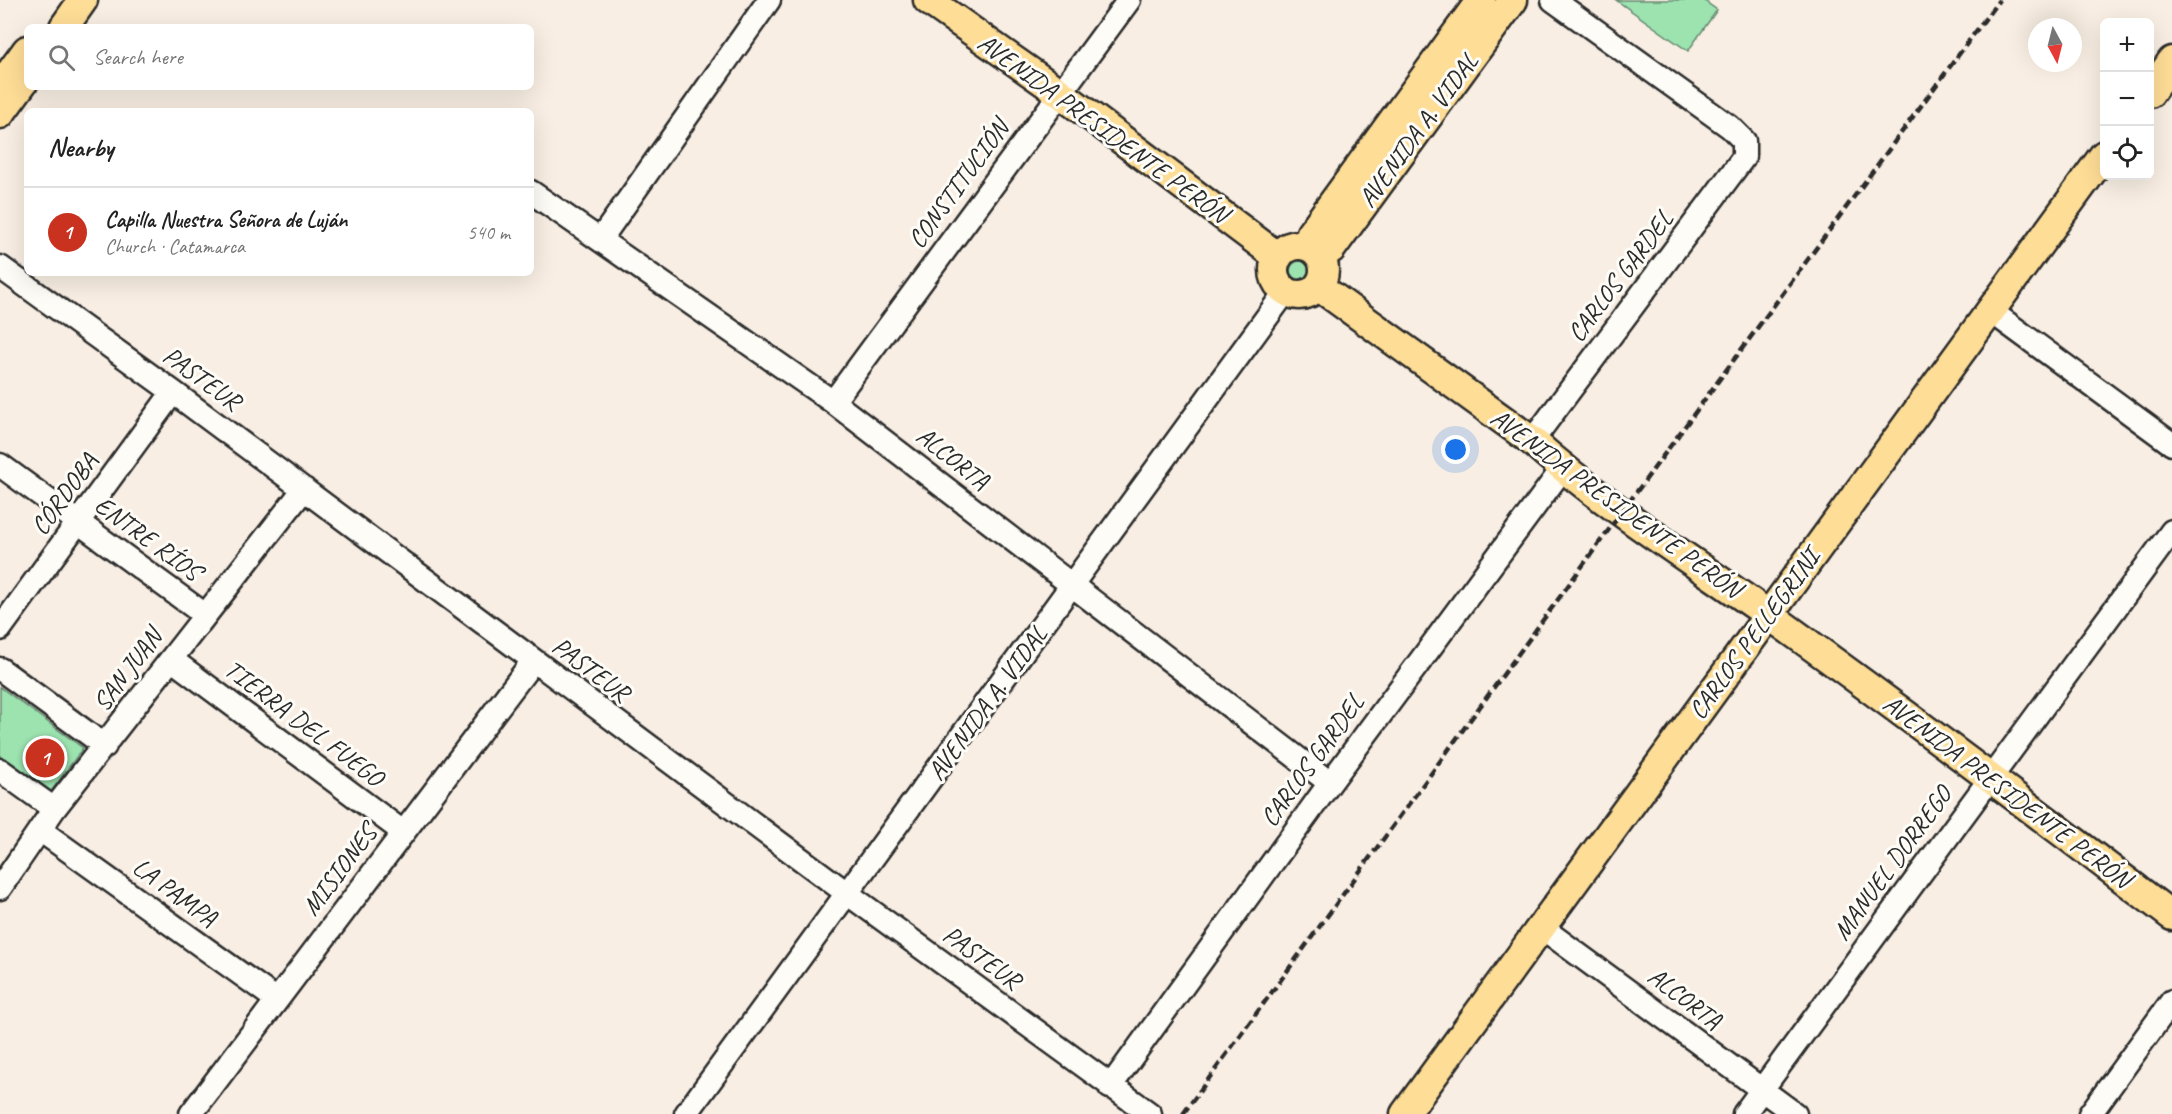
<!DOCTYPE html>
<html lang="en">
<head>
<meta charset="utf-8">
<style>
  :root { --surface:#fff; --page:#f2f2f2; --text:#222; --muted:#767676; --line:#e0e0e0; --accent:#c8321e }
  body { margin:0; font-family:Caveat,sans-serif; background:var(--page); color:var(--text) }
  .controls { position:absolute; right:18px; top:18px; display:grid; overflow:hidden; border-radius:9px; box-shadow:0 6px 24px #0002 }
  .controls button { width:54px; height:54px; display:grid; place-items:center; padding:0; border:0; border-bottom:2px solid var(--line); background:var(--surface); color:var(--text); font:30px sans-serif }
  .compass { position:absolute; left:2028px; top:18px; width:54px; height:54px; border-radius:50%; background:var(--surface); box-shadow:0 6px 24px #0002; rotate:173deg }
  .you { position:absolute; left:1456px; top:450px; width:21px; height:21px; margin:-15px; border:4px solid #fff; border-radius:50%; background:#1a73e8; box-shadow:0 0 0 9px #1a73e833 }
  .badge { display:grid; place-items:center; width:39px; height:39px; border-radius:50%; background:var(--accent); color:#fff; font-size:20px; font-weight:700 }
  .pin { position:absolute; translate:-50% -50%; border:3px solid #fff; box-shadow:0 2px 6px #0006 }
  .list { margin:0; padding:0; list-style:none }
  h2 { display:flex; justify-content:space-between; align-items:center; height:78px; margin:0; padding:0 24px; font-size:26px }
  h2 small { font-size:20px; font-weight:400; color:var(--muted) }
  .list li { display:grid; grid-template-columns:39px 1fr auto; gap:18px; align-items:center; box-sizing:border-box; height:90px; padding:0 24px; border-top:2px solid var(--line) }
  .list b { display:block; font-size:22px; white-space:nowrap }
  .list p { margin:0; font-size:20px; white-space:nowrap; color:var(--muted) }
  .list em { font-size:20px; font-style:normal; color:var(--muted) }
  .icon { flex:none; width:33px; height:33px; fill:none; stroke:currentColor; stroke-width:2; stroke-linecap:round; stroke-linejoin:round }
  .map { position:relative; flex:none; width:2172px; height:1114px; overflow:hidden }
  .search { position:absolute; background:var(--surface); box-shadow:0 6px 24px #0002; left:24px; top:24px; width:510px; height:66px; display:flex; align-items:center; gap:15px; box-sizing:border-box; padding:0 21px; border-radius:9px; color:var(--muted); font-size:22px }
  .panel { position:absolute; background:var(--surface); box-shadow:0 6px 24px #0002; left:24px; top:108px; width:510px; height:168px; border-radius:9px }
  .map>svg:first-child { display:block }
  .green { fill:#9ce3b0; stroke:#64876e; stroke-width:1.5 }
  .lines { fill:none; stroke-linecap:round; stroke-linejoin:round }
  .minor-casing { stroke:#2b2b2b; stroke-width:27 }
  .major-casing { stroke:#2b2b2b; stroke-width:33 }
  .minor { stroke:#fdfcf7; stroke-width:22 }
  .major { stroke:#fedd96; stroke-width:28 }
  .rail { stroke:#2b2b2b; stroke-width:4.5; stroke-dasharray:9 4.5; stroke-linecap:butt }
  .labels { text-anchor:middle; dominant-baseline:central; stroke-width:6; stroke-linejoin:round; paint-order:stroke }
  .street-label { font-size:26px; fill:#2b2b2b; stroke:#fdfcf7 }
</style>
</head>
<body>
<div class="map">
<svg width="2172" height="1114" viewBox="0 0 2172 1114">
  <rect width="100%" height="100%" fill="#f8eee3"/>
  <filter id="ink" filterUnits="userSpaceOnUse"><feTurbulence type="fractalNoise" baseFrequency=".0167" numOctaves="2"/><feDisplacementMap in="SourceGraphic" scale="12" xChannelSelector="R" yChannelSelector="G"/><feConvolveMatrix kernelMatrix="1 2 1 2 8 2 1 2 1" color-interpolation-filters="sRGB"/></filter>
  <g filter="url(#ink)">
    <!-- green -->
    <path class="green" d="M1616,0H1703L1717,10L1688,51Z
      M1290 271a10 10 0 1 1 20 0a10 10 0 1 1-20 0Z
      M0,687L83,748L49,794L0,758Z"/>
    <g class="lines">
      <!-- minor casing -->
      <g class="minor-casing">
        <path id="minor" d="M531,192L833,402L1330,783
          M600,240L769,0
          M0,267L173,392L848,894L1150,1114
          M1992,312L2172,444
          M833,402L1129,0
          M1532,441L1744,157V141L1730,127L1553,0
          M0,465L205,615
          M0,629L173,392
          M171,659L403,832
          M0,669L105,746
          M0,770L54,809
          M40,830L277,1000
          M0,888L54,809L304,489
          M1541,927L1795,1114
          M1110,1087L1330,783L1563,468
          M191,1114L533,661
          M686,1114L1286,291
          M1744,1114L2172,531
          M2090,1114L2172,1001"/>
      </g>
      <!-- major casing -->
      <g class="major-casing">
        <path id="major" d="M928,0L1060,93L1278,257
          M64,27L83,0
          M0,87L27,50
          M2150,93L2172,61
          M0,114L27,77
          M1274 270a25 25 0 1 1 50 0a25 25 0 1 1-50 0Z
          M1306,246L1311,233L1481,0
          M1320,256L1331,249L1513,0
          M1318,286L1532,441C1606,507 1689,558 1769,615C1905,713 2039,814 2172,916
          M1405,1114L2104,155"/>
      </g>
      <!-- minor -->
      <use href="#minor" class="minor"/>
      <!-- major -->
      <use href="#major" class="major"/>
      <!-- rail -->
      <path class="rail" d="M1183,1114L1621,513L1999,0"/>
    </g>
  </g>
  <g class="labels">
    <!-- street labels -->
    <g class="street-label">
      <text transform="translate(1103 128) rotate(36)">AVENIDA PRESIDENTE PERÓN</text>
      <text transform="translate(1418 130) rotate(-54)">AVENIDA A. VIDAL</text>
      <text transform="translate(958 184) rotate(-54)">CONSTITUCIÓN</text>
      <text transform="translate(1620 276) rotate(-53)">CARLOS GARDEL</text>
      <text transform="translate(202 378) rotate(36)">PASTEUR</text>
      <text transform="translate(953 458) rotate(38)">ALCORTA</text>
      <text transform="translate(64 494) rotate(-54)">CÓRDOBA</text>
      <text transform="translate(1616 503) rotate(36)">AVENIDA PRESIDENTE PERÓN</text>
      <text transform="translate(148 538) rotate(36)">ENTRE RÍOS</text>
      <text transform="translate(1754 634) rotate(-54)">CARLOS PELLEGRINI</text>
      <text transform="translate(591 669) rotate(37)">PASTEUR</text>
      <text transform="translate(127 670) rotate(-53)">SAN JUAN</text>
      <text transform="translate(987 703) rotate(-54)">AVENIDA A. VIDAL</text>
      <text transform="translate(304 723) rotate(37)">TIERRA DEL FUEGO</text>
      <text transform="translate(1312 760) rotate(-54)">CARLOS GARDEL</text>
      <text transform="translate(2007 791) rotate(37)">AVENIDA PRESIDENTE PERÓN</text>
      <text transform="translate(1892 863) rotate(-54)">MANUEL DORREGO</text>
      <text transform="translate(339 870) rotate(-53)">MISIONES</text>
      <text transform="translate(175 892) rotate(36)">LA PAMPA</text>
      <text transform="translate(982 957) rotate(36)">PASTEUR</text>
      <text transform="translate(1685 998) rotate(37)">ALCORTA</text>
    </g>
  </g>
</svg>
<div class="controls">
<button>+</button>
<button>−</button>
<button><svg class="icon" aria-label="locate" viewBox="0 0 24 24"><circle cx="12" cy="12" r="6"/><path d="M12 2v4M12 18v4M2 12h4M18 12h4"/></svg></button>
</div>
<svg class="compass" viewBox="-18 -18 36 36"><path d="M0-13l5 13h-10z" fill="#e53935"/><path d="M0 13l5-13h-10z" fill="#767676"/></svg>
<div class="you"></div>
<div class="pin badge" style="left:45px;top:758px">1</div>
<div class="search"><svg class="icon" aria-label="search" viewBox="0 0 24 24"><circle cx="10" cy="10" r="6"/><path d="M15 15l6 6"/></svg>Search here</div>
<section class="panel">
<h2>Nearby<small></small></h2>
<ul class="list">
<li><span class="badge">1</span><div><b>Capilla Nuestra Señora de Luján</b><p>Church · Catamarca</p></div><em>540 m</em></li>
</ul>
</section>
</div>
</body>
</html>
